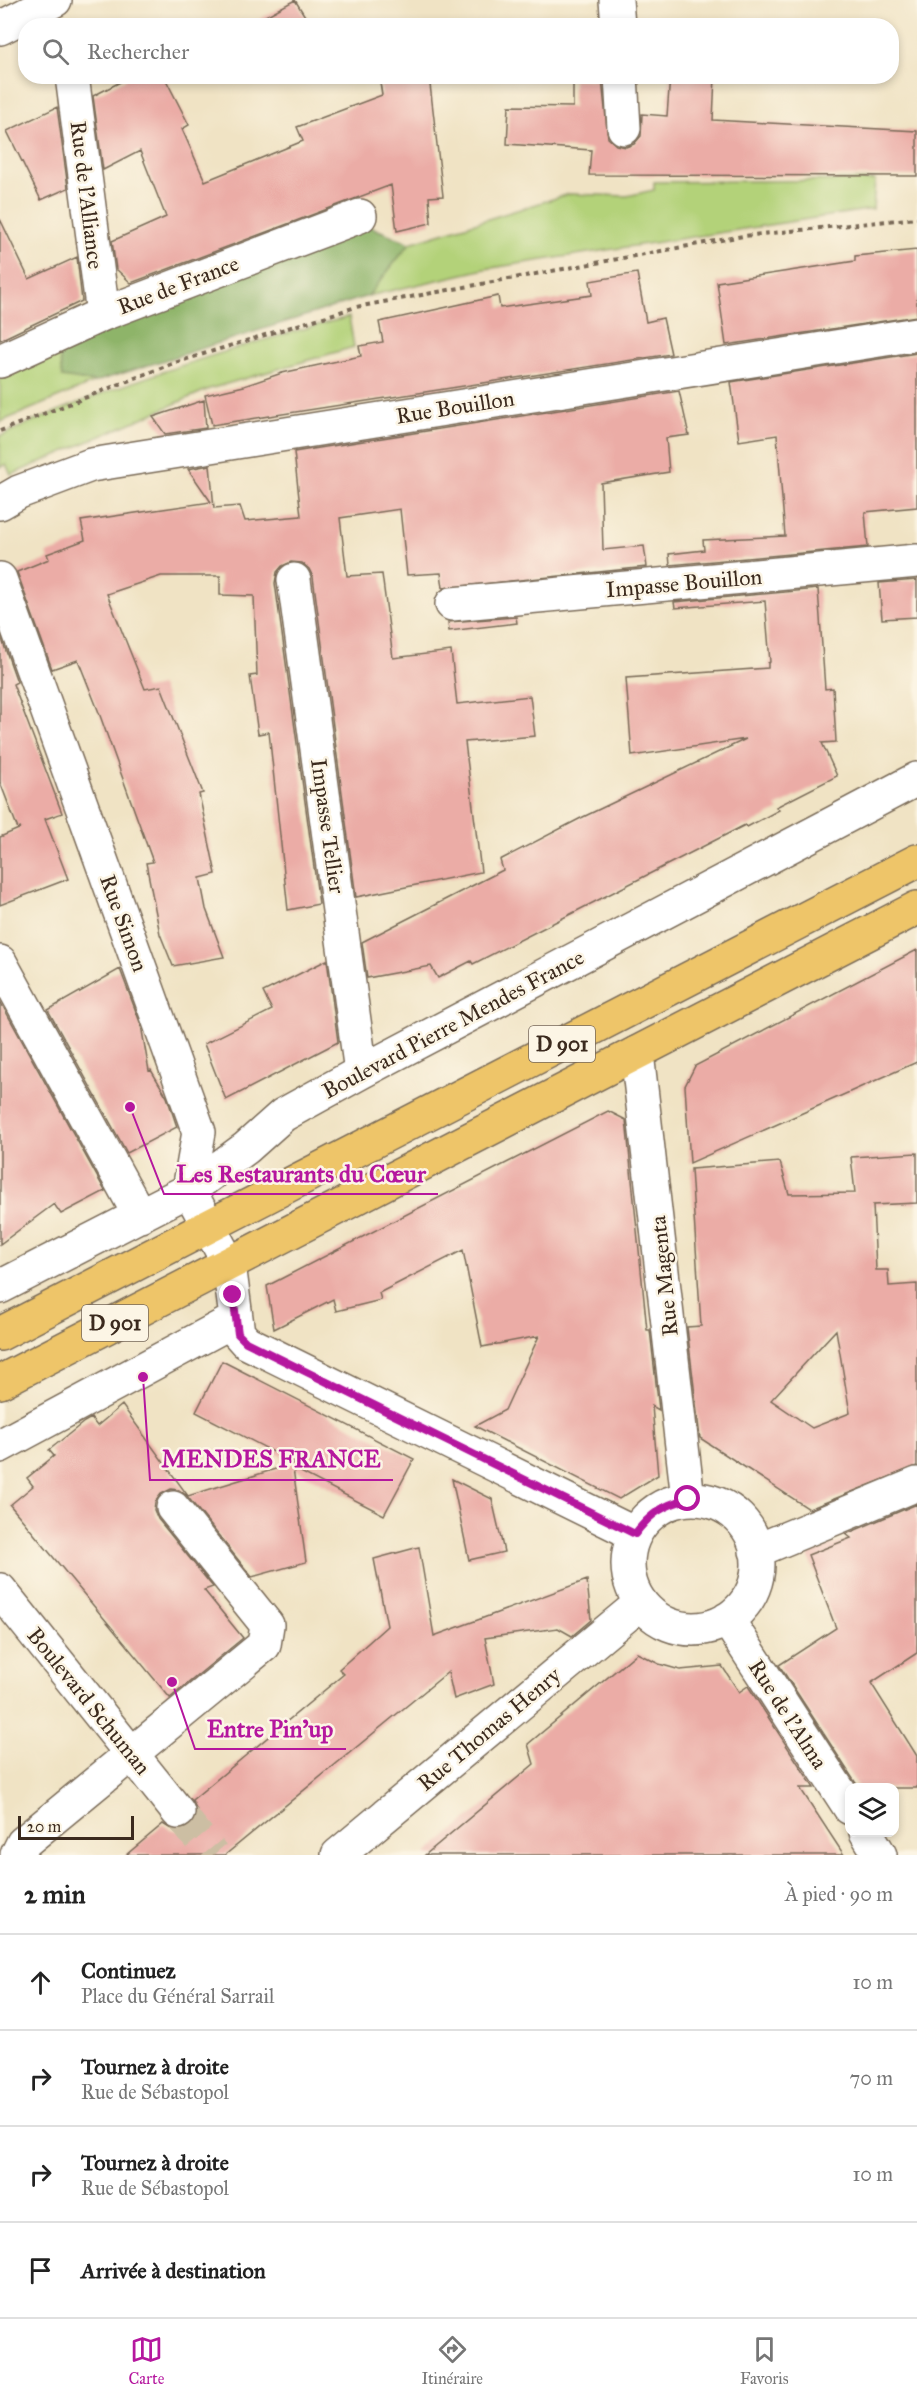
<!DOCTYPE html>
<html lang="fr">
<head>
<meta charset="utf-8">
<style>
  :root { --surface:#fff; --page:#f2f2f2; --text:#222; --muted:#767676; --line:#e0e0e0; --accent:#b5179e }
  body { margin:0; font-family:"IM FELL Great Primer",serif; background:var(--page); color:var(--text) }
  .controls { position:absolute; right:18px; bottom:18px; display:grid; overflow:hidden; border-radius:12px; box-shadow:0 3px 9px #0003 }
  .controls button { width:54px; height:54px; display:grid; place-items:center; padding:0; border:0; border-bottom:2px solid var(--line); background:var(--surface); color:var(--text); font:30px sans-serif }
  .scale { position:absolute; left:18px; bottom:15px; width:116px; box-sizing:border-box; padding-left:6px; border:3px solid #3b2a1e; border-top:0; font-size:16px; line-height:21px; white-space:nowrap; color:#3b2a1e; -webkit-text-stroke:4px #fcf5e5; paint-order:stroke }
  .stop { position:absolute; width:18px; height:18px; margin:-14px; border:4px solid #b5179e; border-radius:50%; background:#fff }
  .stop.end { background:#b5179e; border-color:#fff; box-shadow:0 2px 6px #0008 }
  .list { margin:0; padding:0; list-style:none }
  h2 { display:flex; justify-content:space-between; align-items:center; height:78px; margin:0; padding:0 24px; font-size:26px }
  h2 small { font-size:20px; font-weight:400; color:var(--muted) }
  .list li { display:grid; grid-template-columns:39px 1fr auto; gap:18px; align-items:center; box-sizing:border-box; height:96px; padding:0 24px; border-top:2px solid var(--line) }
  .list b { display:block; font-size:22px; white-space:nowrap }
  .list p { margin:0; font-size:20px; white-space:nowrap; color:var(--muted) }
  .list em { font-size:20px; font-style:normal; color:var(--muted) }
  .icon { flex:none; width:33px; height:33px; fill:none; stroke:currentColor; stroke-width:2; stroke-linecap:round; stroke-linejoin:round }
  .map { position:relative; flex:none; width:917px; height:1855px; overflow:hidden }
  .search { position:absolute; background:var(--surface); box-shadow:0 3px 9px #0003; left:18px; right:18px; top:18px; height:66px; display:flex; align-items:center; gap:15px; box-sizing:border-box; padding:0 21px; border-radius:24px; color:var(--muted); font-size:22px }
  .sheet { height:462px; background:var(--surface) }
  nav { display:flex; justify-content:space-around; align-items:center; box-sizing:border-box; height:84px; border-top:2px solid var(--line); background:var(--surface); font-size:16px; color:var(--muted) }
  nav a { display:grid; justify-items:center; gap:3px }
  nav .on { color:var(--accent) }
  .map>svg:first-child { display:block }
  .green { fill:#b3d279; stroke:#777e4c; stroke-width:1.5 }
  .forest { fill:#8eb469; stroke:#646f44; stroke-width:1.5 }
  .building { fill:#ebaca6; fill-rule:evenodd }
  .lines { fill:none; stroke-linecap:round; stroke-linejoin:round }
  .minor-tunnel { stroke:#ccbea3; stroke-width:33; stroke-dasharray:33 16; stroke-linecap:butt }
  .minor-casing { stroke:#7a6b58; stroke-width:36 }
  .major-casing { stroke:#7a6b58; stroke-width:36 }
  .path { stroke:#7a6b58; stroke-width:4; stroke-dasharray:4.5 4.5; stroke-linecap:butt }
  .minor { stroke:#fff; stroke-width:33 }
  .major { stroke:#eec569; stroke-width:33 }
  .route { stroke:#b5179e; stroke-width:8 }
  .labels { text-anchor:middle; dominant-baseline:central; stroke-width:5; stroke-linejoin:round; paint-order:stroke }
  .shield { fill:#fcf5e5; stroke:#75675a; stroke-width:1.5 }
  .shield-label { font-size:21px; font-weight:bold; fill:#3b2a1e }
  .street-label { font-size:22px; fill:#3b2a1e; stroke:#fcf5e5 }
  .leader { fill:none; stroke:#b5179e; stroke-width:2 }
  .callout-dot { fill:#b5179e; stroke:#fcf5e5; stroke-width:2 }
  .callout-label { font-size:24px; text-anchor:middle; font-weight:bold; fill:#b5179e; stroke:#fcf5e5; stroke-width:5; stroke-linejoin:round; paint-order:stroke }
</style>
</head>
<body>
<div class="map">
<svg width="917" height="1855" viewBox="0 0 917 1855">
  <rect width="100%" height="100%" fill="#fcf5e5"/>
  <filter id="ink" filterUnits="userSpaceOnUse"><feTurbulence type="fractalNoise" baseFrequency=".0167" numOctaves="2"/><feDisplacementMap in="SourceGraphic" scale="12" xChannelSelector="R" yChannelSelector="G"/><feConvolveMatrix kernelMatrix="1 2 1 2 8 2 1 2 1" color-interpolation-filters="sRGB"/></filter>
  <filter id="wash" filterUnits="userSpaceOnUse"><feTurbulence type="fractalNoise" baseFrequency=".008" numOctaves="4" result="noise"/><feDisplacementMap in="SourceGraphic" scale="24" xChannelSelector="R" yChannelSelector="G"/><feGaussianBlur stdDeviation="1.35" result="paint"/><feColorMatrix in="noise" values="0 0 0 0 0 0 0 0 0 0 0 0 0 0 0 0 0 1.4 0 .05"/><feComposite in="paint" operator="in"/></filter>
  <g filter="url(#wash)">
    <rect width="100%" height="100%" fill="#f0e3c4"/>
    <!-- green -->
    <path class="green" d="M875,180L873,209L485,269L368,296L410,243L569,194L627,196L654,190V182Z
      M349,317L354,347L209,389L11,475L6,464L0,467V436C111,385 231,347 349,317Z
      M59,350L62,376L95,382L0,422V378Z"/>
    <!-- forest -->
    <path class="forest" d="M366,225L410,243L368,296L95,382L62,377L59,350Z"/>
    <g id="blocks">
      <!-- building -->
      <path class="building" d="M295,0L311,26H247Z
        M132,76H164L189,125L182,129L205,181L303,141L297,127L382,95L379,76H429L443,196L429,197L431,223L397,231L391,185L131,283L116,269L112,241L166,217L140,151L103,170L93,96Z
        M670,76H715L713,120L917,131V176L589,175L591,150L507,144L509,106L573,107V79L602,80L608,138L616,145L626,147L634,144L641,136L642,114L667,116Z
        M57,107L68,188L41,200L7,131Z
        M0,219L29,279L77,257L82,301L0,340Z
        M917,250V316L726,345L717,282L855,261V256Z
        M637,273L646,322L663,318L671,354L212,425L205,395L244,386L282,373L361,356L359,346L383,342L379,322L498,296L500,308L592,295L590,281Z
        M917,353V507L865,512L868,547L670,565L669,554L704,550L703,540L785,536L777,435L739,441L731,382Z
        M679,391L689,435L666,438L669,472L601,483L603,550L644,546L647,567L443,588L441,573L407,575L400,509L340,518L347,576L382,574L393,658L451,651L457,704L530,696L535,736L465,742L481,872L356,897L313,577L309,569L302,563L291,562L282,566L277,572L275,583L319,904L288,910L269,732L258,734L250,676L257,675L254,596L220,595V576H161L107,594L145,689L161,686L203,793L199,794L216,874L200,878L206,909L224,957L173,966L160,934L146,863L153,862L98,710L78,660L52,669L17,572L49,559L47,554L85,540L81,521L211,502L188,469L210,465L214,508L240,506L245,521L301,516L294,452Z
        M204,400L206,428L165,434L153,417Z
        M917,580V617L882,619L879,583Z
        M818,589L825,689L833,688L836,742L822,743L837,776L776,807L779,810L747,827L745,825L473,964L471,961L438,978L431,966L367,978L362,942L503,870L500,860L581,818L746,739L632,756L626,678L768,668V663L770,662L765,601L675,608L674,602Z
        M516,617L517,623L449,631L448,622Z
        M0,634L17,682L13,684L62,813L45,819L68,879L0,905V837L21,828L18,829L0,782Z
        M917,950V1062L690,1163L685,1086L695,1066Z
        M327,960L338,1042L226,1100L204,1044L272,1010L263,992Z
        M120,969L141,1025L149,1071L151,1070L167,1097L177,1127L127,1153L48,1010Z
        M0,1001L105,1191L61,1214L54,1204L0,1244Z
        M608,1111L626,1120L647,1330H650L659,1410L652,1406L658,1475L619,1499L475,1426L505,1410L539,1336L482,1347L463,1250L379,1293L381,1300L336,1311L333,1299L274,1329L267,1286Z
        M917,1153V1203L873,1205L876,1270H888L889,1286L917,1284V1466L809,1509L700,1438L687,1327L701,1326L691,1169L780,1162L789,1194L855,1193L851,1157ZM836,1330L850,1413L812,1428L771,1400Z
        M222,1361L414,1459L384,1515L293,1468L306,1562L252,1577L187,1496L179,1490L171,1489L161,1494L155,1502L154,1510L158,1519L213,1587L204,1590L243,1638L170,1698L10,1505L33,1486L27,1478L54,1456L49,1450L84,1422L91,1418L97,1426L122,1405L188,1496L295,1463L196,1412Z
        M452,1479L492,1499L504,1552L469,1560Z
        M917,1504V1653L871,1683L917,1756V1788H859L779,1665L836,1628L808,1555L851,1538L846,1534Z
        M419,1547L434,1636L587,1580L591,1620L572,1636L558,1628L485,1638L494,1684L454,1699L448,1672L225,1855H126L163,1824L171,1829L180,1831L190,1826L195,1819L197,1810L192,1800L344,1674L339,1669L387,1626L374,1559Z
        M637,1653L659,1664L680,1670L722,1666L739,1692L748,1686L814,1788H800L844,1855H425L534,1764L528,1744Z"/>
    </g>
  </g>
  <g filter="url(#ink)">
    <use href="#blocks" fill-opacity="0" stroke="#7a6b58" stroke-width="1.5"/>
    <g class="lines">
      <!-- minor-tunnel -->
      <path class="minor-tunnel" d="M178,1812L213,1855"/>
      <!-- minor casing -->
      <g class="minor-casing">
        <path id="minor" d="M616,0L618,26
          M0,28L55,0
          M72,76L103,314
          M621,76L624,128
          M0,361L103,314L360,216
          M0,503L19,492L91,465L917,334
          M0,579L199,1132L189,1190L229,1264L238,1333L246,1342L635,1534
          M294,580L361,1072
          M452,604L917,561
          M0,962L140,1216
          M637,1053L688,1499
          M0,1287L189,1190L246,1148L283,1115L361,1072L917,779
          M0,1446L236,1319
          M628 1564a65 65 0 1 1 130 0a65 65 0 1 1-130 0Z
          M756,1551L917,1484
          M0,1590L178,1812
          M727,1619L850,1808
          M866,1832L880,1855
          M17,1855L23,1843L264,1645L267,1625L173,1508
          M338,1855L641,1603"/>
      </g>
      <!-- major casing -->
      <g class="major-casing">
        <path id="major" d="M0,1334L917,861
          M0,1382L917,908"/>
      </g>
      <!-- path -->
      <path class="path" d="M0,431L171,364L356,307L743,236L917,218"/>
      <!-- minor -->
      <use href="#minor" class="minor"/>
      <!-- major -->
      <use href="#major" class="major"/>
    </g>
  </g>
  <g class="lines" filter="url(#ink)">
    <!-- route -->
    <path class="route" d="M233,1295L238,1334L246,1342L635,1534C650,1514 663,1505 688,1499"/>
  </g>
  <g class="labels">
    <!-- shield labels -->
    <g class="shield">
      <rect x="529" y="1026" width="66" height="36" rx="4.5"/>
      <rect x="82" y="1305" width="66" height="36" rx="4.5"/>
    </g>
    <g class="shield-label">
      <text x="562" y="1044">D 901</text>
      <text x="115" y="1323">D 901</text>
    </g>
    <!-- street labels -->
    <g class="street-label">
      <text transform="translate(87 195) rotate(83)">Rue de l'Alliance</text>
      <text transform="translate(178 285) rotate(-21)">Rue de France</text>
      <text transform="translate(455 407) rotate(-9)">Rue Bouillon</text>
      <text transform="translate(684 583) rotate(-5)">Impasse Bouillon</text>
      <text transform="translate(328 826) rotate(82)">Impasse Tellier</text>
      <text transform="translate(124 923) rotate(70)">Rue Simon</text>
      <text transform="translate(453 1024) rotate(-28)">Boulevard Pierre Mendes France</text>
      <text transform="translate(664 1276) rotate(-96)">Rue Magenta</text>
      <text transform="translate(89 1701) rotate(51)">Boulevard Schuman</text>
      <text transform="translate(788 1714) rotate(57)">Rue de l'Alma</text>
      <text transform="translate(489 1729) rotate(-40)">Rue Thomas Henry</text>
    </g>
  </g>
  <!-- callouts -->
  <path class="leader" d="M130 1107L164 1194H438M143 1377L150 1480H393M172 1682L195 1749H346"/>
  <g class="callout-dot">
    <circle cx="130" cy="1107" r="6"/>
    <circle cx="143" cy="1377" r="6"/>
    <circle cx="172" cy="1682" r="6"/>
  </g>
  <g class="callout-label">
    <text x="301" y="1182">Les Restaurants du Cœur</text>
    <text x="271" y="1467">MENDES FRANCE</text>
    <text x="270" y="1737">Entre Pin'up</text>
  </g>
</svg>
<div class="controls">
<button><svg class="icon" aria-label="layers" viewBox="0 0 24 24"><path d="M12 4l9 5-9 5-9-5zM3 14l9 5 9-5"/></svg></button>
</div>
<div class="scale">20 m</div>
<div class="stop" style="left:688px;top:1499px"></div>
<div class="stop end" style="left:233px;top:1295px"></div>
<div class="search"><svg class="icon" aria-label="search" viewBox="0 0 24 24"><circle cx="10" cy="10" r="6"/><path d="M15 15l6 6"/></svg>Rechercher</div>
</div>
<section class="sheet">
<h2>2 min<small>À pied · 90 m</small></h2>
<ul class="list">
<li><svg class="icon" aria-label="ahead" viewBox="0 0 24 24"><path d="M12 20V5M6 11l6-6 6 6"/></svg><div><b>Continuez</b><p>Place du Général Sarrail</p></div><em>10 m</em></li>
<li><svg class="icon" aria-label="right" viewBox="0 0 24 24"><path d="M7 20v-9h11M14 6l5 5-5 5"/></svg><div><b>Tournez à droite</b><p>Rue de Sébastopol</p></div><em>70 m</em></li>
<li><svg class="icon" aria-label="right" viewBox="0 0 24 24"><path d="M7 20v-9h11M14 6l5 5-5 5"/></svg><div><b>Tournez à droite</b><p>Rue de Sébastopol</p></div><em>10 m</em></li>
<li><svg class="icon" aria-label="arrive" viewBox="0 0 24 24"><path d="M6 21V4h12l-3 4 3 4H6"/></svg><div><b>Arrivée à destination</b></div></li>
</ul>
</section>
<nav>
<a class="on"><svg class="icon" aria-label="map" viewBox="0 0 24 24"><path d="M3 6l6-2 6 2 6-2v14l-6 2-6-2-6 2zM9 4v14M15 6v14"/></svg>Carte</a>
<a><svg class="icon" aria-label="directions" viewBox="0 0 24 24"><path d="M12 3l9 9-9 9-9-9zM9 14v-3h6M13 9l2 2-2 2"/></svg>Itinéraire</a>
<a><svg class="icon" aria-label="saved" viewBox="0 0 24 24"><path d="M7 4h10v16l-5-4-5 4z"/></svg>Favoris</a>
</nav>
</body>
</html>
